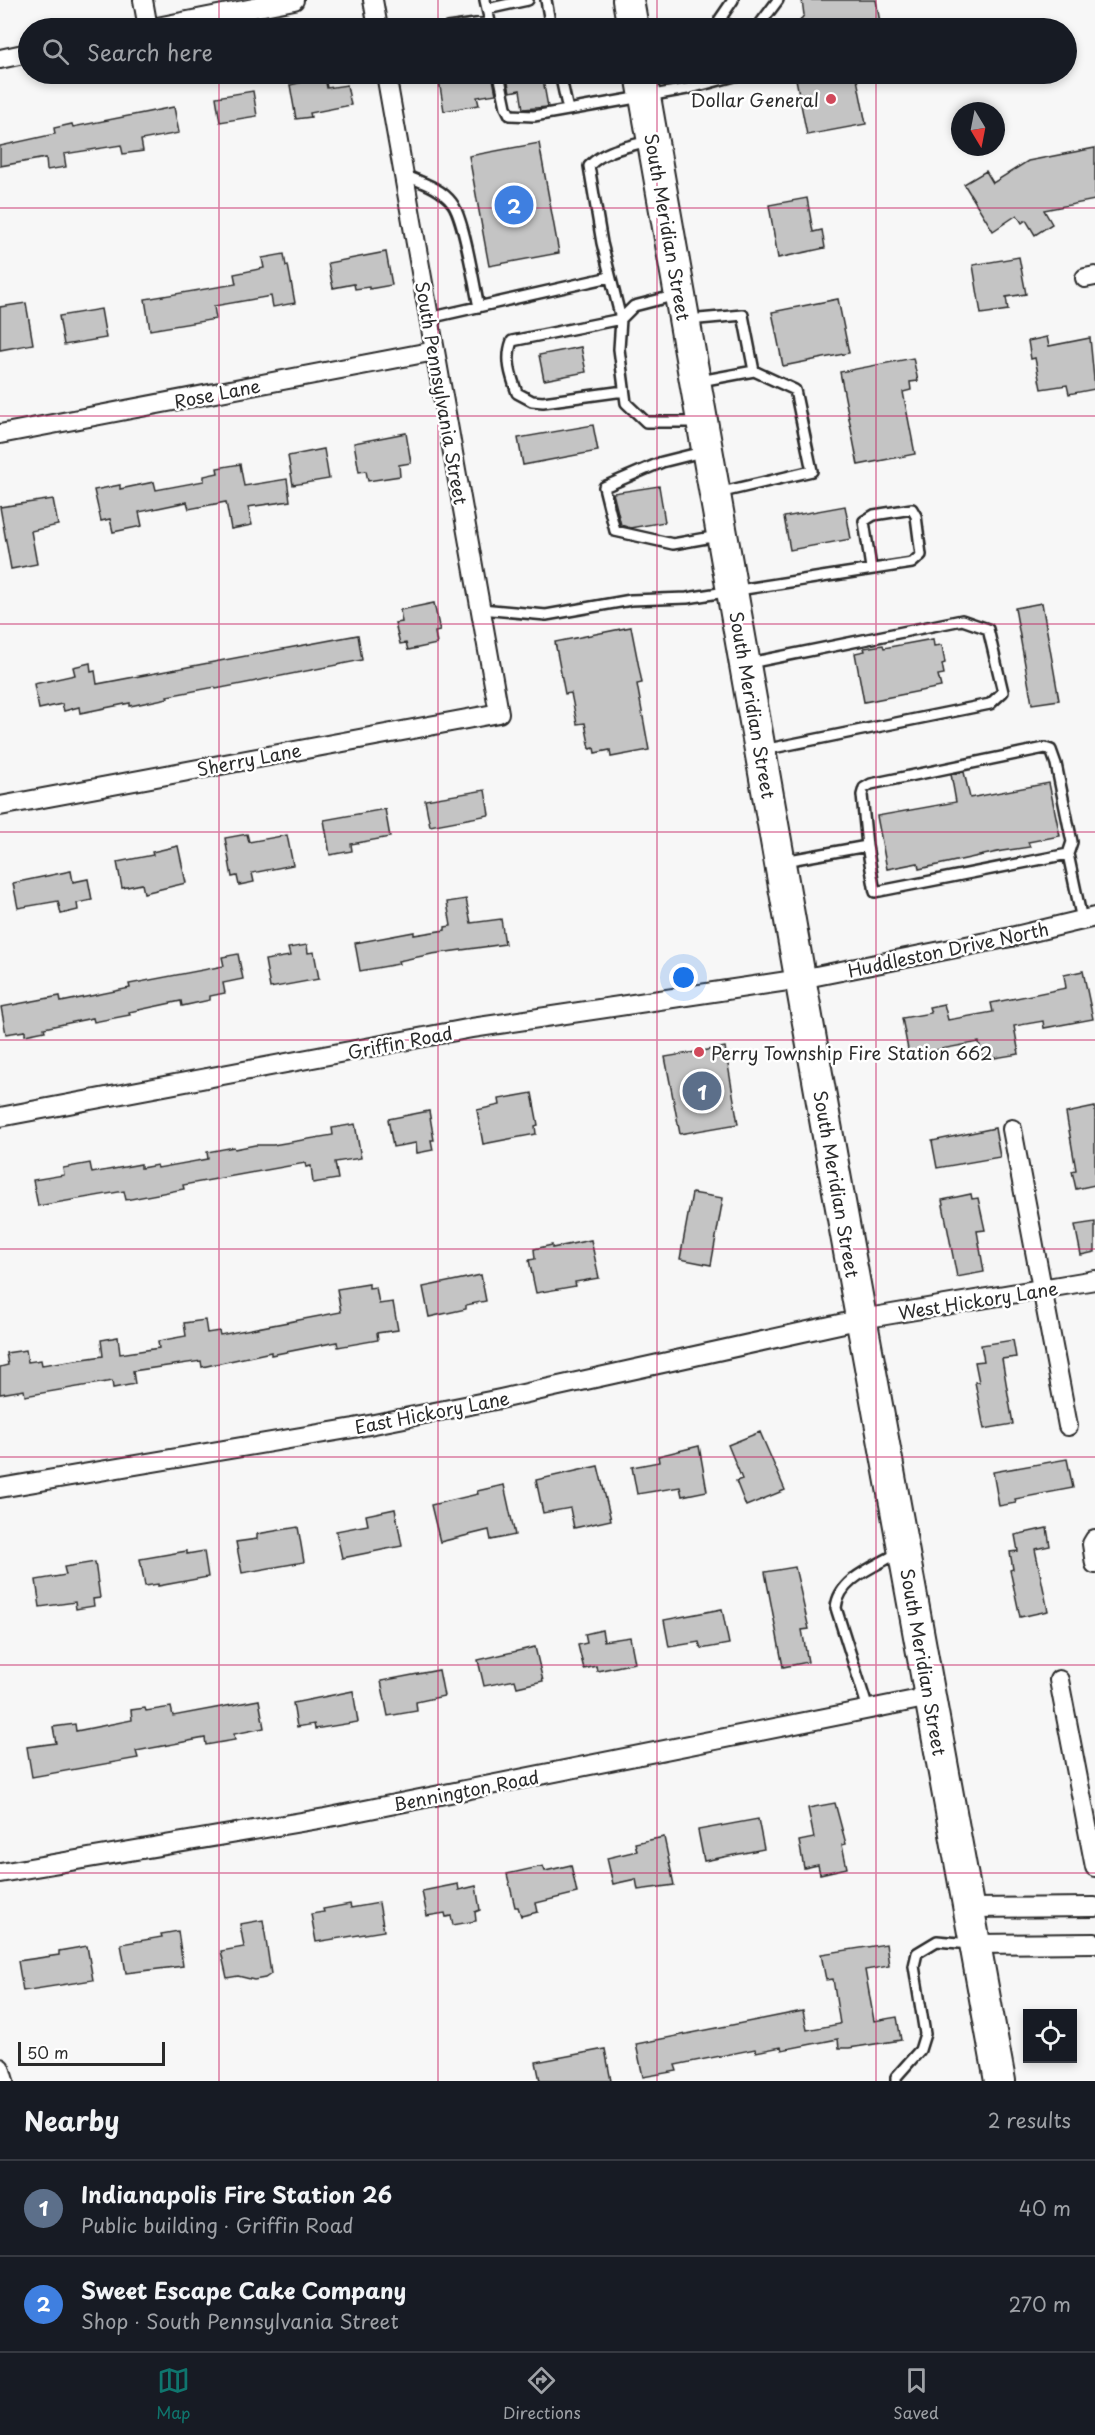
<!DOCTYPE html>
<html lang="en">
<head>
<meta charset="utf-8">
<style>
  :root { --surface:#171b24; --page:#20242c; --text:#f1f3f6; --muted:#9ea1a6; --line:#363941; --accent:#0f766e }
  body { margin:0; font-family:"Playpen Sans",sans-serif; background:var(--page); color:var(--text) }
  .controls { position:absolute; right:18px; bottom:18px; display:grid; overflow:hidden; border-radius:0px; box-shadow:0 3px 9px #0003 }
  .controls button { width:54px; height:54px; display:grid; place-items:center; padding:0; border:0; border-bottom:2px solid var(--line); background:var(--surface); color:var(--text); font:30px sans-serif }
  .compass { position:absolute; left:951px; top:102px; width:54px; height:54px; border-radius:50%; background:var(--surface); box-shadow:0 3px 9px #0003; rotate:170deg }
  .scale { position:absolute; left:18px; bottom:15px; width:147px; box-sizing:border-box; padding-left:6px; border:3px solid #2b2b2b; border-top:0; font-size:16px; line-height:21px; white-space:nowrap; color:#2b2b2b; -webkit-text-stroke:4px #fff; paint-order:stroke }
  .you { position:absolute; left:684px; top:978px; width:21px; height:21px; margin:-15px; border:4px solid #fff; border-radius:50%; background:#1a73e8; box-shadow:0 0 0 9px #1a73e833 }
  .badge { display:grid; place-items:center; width:39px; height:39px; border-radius:50%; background:var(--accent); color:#fff; font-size:20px; font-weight:700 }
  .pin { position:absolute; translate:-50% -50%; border:3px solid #fff; box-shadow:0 2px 6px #0006 }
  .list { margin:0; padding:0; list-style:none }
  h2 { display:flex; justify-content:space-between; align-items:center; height:78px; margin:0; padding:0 24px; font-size:26px }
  h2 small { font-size:20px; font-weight:400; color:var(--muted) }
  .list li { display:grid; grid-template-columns:39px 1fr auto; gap:18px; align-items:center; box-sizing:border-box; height:96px; padding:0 24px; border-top:2px solid var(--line) }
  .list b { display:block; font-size:22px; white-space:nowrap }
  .list p { margin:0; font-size:20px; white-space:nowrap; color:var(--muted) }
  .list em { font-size:20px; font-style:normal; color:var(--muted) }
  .icon { flex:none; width:33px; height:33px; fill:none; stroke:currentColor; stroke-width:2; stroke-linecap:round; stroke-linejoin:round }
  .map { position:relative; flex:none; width:1095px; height:2081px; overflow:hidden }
  .search { position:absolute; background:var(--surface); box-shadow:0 3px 9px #0003; left:18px; right:18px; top:18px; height:66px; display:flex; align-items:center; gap:15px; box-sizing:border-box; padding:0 21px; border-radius:33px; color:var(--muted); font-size:22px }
  .sheet { height:270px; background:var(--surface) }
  nav { display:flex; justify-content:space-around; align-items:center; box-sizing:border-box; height:84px; border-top:2px solid var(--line); background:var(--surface); font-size:16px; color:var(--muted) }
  nav a { display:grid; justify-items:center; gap:3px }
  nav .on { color:var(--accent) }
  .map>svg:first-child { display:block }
  .building { fill:#c4c4c4; stroke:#2b2b2b; stroke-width:1.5 }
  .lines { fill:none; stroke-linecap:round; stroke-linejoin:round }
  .service-casing { stroke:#2b2b2b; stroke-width:14 }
  .minor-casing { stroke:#2b2b2b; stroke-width:22 }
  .primary-casing { stroke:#2b2b2b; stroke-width:34 }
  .service { stroke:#fff; stroke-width:9 }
  .minor { stroke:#fff; stroke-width:18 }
  .primary { stroke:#fff; stroke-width:30 }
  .grid { fill:none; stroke:#c2185b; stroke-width:1.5; stroke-opacity:0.55 }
  .poi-dot { fill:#d1495b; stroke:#fff; stroke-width:2 }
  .labels { text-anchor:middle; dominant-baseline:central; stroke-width:5; stroke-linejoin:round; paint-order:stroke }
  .poi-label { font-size:18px; fill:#2b2b2b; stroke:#fff; text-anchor:end }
  .street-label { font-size:18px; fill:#2b2b2b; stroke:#fff }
</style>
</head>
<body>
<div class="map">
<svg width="1095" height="2081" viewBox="0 0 1095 2081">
  <rect width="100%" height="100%" fill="#f7f7f7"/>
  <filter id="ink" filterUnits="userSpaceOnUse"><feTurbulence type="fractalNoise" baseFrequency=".0167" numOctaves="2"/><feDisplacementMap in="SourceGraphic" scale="12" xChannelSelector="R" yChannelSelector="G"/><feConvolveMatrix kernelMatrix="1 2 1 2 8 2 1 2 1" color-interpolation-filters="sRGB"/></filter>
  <g filter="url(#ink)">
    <!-- building -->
    <path class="building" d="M802,0H876L881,28H795L804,15Z
      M438,74H492L496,94L477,97L479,105L444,111Z
      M506,74H542L548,107L523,109L520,90L510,92Z
      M795,74H856L866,124L807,135Z
      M325,77L327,88L347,85L351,105L310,113L311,117L296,119L290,85Z
      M253,91L257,116L220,122L216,97Z
      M174,107L179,133L141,140L143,151L123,154L121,145L64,154L66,167L47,170L46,158L0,166V146L55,134L54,128L72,124L73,127Z
      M539,143L559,253L489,266L469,156Z
      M1095,148V200L1044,210L1052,224L1035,235L1026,220L1022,223L1017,215L993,231L964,184L986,171L993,183L1028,161Z
      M807,198L813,232L822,230L825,248L778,258L769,205Z
      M386,252L392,285L369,289V287L355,289L354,284L333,288L328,263Z
      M284,254L286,266L288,265L295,303L273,307L271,296L214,306L216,319L150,330L145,299L236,284L234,274L264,268L262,258Z
      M1019,257L1026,294L1006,297L1008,310L981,314L973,265Z
      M838,299L849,353L783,366L772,312Z
      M26,303L33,344L0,350V307Z
      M101,309L106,338L64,345L59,316Z
      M1047,337L1049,346L1090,338L1095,389L1069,394L1067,385L1041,389L1035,358L1031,359L1028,341Z
      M581,347L586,372L544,380L539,355Z
      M913,358L918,381L910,382L911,390L903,392L915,454L858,465L840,372Z
      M593,425L598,451L523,465L518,438Z
      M406,433L411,463L399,465L400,476L368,481L366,471L359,472L354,443Z
      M324,449L329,479L293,485L288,456Z
      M240,464L244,486L287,479L290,501L248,507L252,525L231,529L226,502L189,509L187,502L139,512L142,526L113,532L110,519L101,521L94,490L120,485V489L154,482L156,490L204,481V476L218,473L217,468Z
      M659,486L665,522L630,528L621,525L613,493Z
      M53,499L58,525L31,531L37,564L11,569L0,507Z
      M845,506L851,539L790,550L784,517Z
      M434,603L440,631L435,632L437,644L408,650L406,643L400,644L395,623L402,622L400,610Z
      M1042,603L1059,700L1032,704L1015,608Z
      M631,627L642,683L637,684L649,750L611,757L610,750L595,753L594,748L590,749L585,723L577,724L571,693L565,694L555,642Z
      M358,635L362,660L216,689L215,687L167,696L168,698L130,706V703L80,713L79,707L64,711L62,704L39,709L34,684L75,675L73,667L90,663L91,672L95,671L97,684Z
      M933,639L934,646L942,645L945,663L942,664L944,674L938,675L941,687L864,702L855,653L865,651L864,648L883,645L884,648Z
      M964,772L970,798L1049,783L1060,836L1028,842L1030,847L1002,851L919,869L918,863L887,869L877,816L956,802L951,774Z
      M485,790L489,815L430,826L425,800Z
      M385,809L390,837L351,844L352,851L330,855L324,820Z
      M247,834L249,842L287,835L293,865L252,873L254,882L239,885L237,876L232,877L225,838Z
      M178,846L186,883L144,893L142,884L122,888L117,862L153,855L152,852Z
      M71,871L73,882L88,879L92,900L77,903L78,910L61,914L58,901L18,908L13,883Z
      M466,899L471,923L501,919L505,944L432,954L398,961L399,964L360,971L355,943L414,932V935L445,930V927L451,926L447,902Z
      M307,945L308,953L314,952L319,979L270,988L265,960L290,956L288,948Z
      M238,954L243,979L223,983L225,993L210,996V1000L182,1006L181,1001L129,1012L130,1015L94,1022L93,1018L44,1028L45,1031L25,1035V1031L6,1034L1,1007L60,996L61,1002L130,988L129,984L224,966L222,957Z
      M1083,971L1093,1019L1044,1028L1043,1021L1014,1026L1019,1054L983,1060L979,1042L909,1055L902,1018L931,1013L929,1007L944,1004L948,1020L993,1012L991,1003L1066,988L1064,975Z
      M725,1047L738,1124L680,1134L665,1057Z
      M532,1093L538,1125L535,1126L536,1134L483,1144L477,1110L500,1105L499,1099Z
      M1095,1107V1185L1076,1189L1072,1171L1076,1170L1066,1113Z
      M429,1111L434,1140H431L433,1150L417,1153L416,1143L393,1147L388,1119Z
      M355,1124L361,1158L335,1162L338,1179L313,1183L311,1166L306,1167L305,1163L183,1185L184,1189L126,1200L124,1191L38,1206L33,1180L64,1175L63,1168L90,1163L92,1173L141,1164V1168L157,1165L158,1168L208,1159L207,1152L234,1147L235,1149L255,1145H273L333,1135L332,1128Z
      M995,1128L1000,1157L937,1168L932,1141Z
      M692,1193L723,1198L711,1265L680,1259Z
      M971,1194L972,1199L978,1198L985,1230L977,1231L984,1272L957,1277L942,1200Z
      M1095,1222V1252L1081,1255L1075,1225Z
      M591,1240L599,1278L575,1282L576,1286L536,1293L529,1260L535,1259L534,1249L552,1245V1248Z
      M481,1275L486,1301L466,1305V1309L429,1317L423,1287Z
      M369,1284V1288L376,1287L379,1304L393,1302L398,1330L377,1333L378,1340L338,1347L337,1342L271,1355V1352L202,1367L201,1361L133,1371L135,1384L113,1388L112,1381L25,1396L24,1390L0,1394V1367L8,1365L6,1353L26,1350L28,1362L41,1360L42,1365L103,1356L101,1340L118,1337L120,1354L159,1348L158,1341L186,1336L184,1323L205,1320L207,1333L219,1331L220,1335L341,1312L337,1289Z
      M1013,1340L1016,1357L1002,1359L1013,1424L984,1429L975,1382H979L975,1362L984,1361L981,1345Z
      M760,1432L785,1490L746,1506L736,1481L742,1479L728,1445Z
      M699,1446L707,1491L682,1496L680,1487L637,1494L632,1467L659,1462L658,1456Z
      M1067,1459L1073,1488L1015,1499L1016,1503L999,1506L993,1472Z
      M598,1466L611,1520L574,1528L570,1508L543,1513L536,1480Z
      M504,1485L515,1535L491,1540L489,1530L440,1542L431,1505L478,1494L477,1491Z
      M395,1509L402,1546L342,1558L336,1531L368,1525L366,1515Z
      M298,1527L304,1562L242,1573L236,1542L257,1539V1534Z
      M1047,1528L1050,1546L1035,1549L1048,1611L1020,1617L1010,1570L1013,1569L1010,1552L1018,1551L1015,1535Z
      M187,1551V1554L204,1551L208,1577L158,1586V1584L145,1586L140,1559Z
      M95,1562L100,1598L93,1599L94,1606L76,1609L75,1602L40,1607L36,1580L66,1575L64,1567Z
      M795,1567L809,1629L802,1630L808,1662L783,1667L765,1572Z
      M722,1609L729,1644L701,1649L699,1642L669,1647L664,1620Z
      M602,1630L604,1641L630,1637L635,1663L597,1671L596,1666L584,1669L578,1645L587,1643L585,1634Z
      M535,1647L543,1681L517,1687L515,1680L484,1686L478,1660Z
      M439,1670L444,1696L416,1702L417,1711L388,1716L381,1681Z
      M353,1691L358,1722L315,1729L314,1724L297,1727L293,1703Z
      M259,1700L264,1728L234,1734L235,1740L206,1745L205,1738L136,1751L138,1758L32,1777L27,1747L56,1743L53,1727L75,1724L76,1731L132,1720L131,1710L145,1708L146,1711L171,1707L173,1716Z
      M835,1803L846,1844L842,1845L847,1868L820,1874L818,1865L804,1868L799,1841L814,1838L808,1808Z
      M758,1819L764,1849L704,1861L698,1830Z
      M664,1837L674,1885L638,1890L636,1879L613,1884L607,1858L637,1851L635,1843Z
      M571,1865L577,1893L536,1903L538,1912L521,1916L518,1907H515L507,1874L543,1866L545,1871Z
      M458,1884L459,1890L476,1886L480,1910L475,1912L476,1921L453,1925L451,1916L446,1917L445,1913L427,1916L422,1891Z
      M379,1903L384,1931L316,1942L311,1914L324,1912L323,1909L350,1904L351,1908Z
      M263,1920L271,1974L265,1978L254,1980L238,1976L227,1978L221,1951L244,1947L240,1924Z
      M178,1931L183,1966L126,1973L121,1944L162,1937L161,1934Z
      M886,1944L889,1966L865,1970L874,2021L897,2017L901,2040L849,2048H839L838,2039L782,2050L781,2047L756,2052L755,2049L675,2065L677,2071L643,2077L636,2044L803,2011L807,2030L840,2024L833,1979L826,1980L821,1954Z
      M87,1946L93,1980L23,1991L18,1961L59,1955V1951Z
      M605,2049L611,2081H540L536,2062Z"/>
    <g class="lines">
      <!-- service casing -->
      <g class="service-casing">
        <path id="service" d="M546,0L551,28
          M487,9L528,0
          M447,28L490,22L485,0
          M733,28L720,19L733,0
          M757,28L778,0
          M499,74L506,107L510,115L534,116L568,110
          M560,74L568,110L687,89L742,74
          M404,175C421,182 441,188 452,203C464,218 474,285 479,307
          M677,295L634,306L621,319L619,349L626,403L646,422H697
          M429,318L610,277
          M688,320L743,315L754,371L795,390L812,471L718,493
          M700,381L754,371
          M624,391L543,402L532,401L517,393C511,376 505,359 512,341L621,319L602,243L589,166C604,150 627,147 648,141
          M702,452L662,462L604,487L615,531L673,544L718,536
          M481,609L546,615L631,600L687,598L912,563L921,555L916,516L912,509L874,515L864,521L871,568
          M749,663L962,620L988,629L1003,692L990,704L763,750
          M867,846L862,795L864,788L871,784L1045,748L1051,750L1056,764L1072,842L1068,854
          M784,861L867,846L875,892L1068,854L1082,920
          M868,1709L836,1608C838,1579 876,1566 898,1553
          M896,2081V2077L920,2050L925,2034L914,1966L917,1953L937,1941L970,1944"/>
      </g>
      <!-- minor casing -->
      <g class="minor-casing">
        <path id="minor" d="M143,0L148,28
          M373,0L378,28
          M152,28L294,0
          M0,59L28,53
          M1085,278L1095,276
          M0,434L435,351
          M0,806L499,713L386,74
          M0,1117L472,1028L801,979L1011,937L1095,917
          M1012,1129L1068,1426
          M0,1488L354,1428L500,1399L862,1319L1095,1280
          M1095,1539L1092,1544L1095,1564
          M1059,1680L1095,1867
          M0,1873L325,1818L930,1697
          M969,1908L1095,1907
          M975,1944L1095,1943
          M0,2068L4,2081"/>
      </g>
      <!-- primary casing -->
      <g class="primary-casing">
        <path id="primary" d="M628,0L633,28
          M641,74L826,1125L1000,2081"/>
      </g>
      <!-- service -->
      <use href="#service" class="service"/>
      <!-- minor -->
      <use href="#minor" class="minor"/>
      <!-- primary -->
      <use href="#primary" class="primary"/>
    </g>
  </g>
  <!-- grid -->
  <path class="grid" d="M219,0V28M438,0V28M657,0V28M876,0V28M219,74V2081M438,74V2081M657,74V2081M876,74V2081M0,208H1095M0,416H1095M0,624H1095M0,832H1095M0,1040H1095M0,1249H1095M0,1457H1095M0,1665H1095M0,1873H1095"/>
  <!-- markers -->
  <g class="poi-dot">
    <circle cx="831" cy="99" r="6"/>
    <circle cx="699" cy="1052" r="6"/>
  </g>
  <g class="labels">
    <!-- poi labels -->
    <g class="poi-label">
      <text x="819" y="99">Dollar General</text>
      <text x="711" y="1052" text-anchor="start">Perry Township Fire Station 662</text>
    </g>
    <!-- street labels -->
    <g class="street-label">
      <text transform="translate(668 227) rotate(80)">South Meridian Street</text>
      <text transform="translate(217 393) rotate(-11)">Rose Lane</text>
      <text transform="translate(442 393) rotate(80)">South Pennsylvania Street</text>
      <text transform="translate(753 705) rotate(80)">South Meridian Street</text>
      <text transform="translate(249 759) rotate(-11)">Sherry Lane</text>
      <text transform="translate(948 949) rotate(-12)">Huddleston Drive North</text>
      <text transform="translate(400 1042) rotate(-11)">Griffin Road</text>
      <text transform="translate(837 1184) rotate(80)">South Meridian Street</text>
      <text transform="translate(978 1300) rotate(-9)">West Hickory Lane</text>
      <text transform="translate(432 1412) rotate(-11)">East Hickory Lane</text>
      <text transform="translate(924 1662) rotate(80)">South Meridian Street</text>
      <text transform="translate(466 1790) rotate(-11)">Bennington Road</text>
    </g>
  </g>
</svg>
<div class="controls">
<button><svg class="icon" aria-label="locate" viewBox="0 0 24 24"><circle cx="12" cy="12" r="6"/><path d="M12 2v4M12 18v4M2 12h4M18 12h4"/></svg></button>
</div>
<svg class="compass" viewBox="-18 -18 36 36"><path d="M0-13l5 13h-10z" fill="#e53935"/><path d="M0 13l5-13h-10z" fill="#9ea1a6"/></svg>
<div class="scale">50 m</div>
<div class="you"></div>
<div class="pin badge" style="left:702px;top:1091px;background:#5c6f8a">1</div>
<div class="pin badge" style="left:514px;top:205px;background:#3f7fe0">2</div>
<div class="search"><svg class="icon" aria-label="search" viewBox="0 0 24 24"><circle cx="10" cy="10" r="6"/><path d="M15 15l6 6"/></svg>Search here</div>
</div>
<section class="sheet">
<h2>Nearby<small>2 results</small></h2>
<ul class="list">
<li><span class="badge" style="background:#5c6f8a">1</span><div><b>Indianapolis Fire Station 26</b><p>Public building · Griffin Road</p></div><em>40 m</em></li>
<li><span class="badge" style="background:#3f7fe0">2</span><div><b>Sweet Escape Cake Company</b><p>Shop · South Pennsylvania Street</p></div><em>270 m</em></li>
</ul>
</section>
<nav>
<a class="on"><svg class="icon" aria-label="map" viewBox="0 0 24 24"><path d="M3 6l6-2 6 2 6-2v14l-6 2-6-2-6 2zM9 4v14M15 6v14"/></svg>Map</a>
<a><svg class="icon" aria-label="directions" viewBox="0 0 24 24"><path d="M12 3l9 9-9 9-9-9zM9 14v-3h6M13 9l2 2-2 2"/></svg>Directions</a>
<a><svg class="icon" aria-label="saved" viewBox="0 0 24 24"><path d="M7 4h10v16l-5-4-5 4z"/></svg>Saved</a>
</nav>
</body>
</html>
